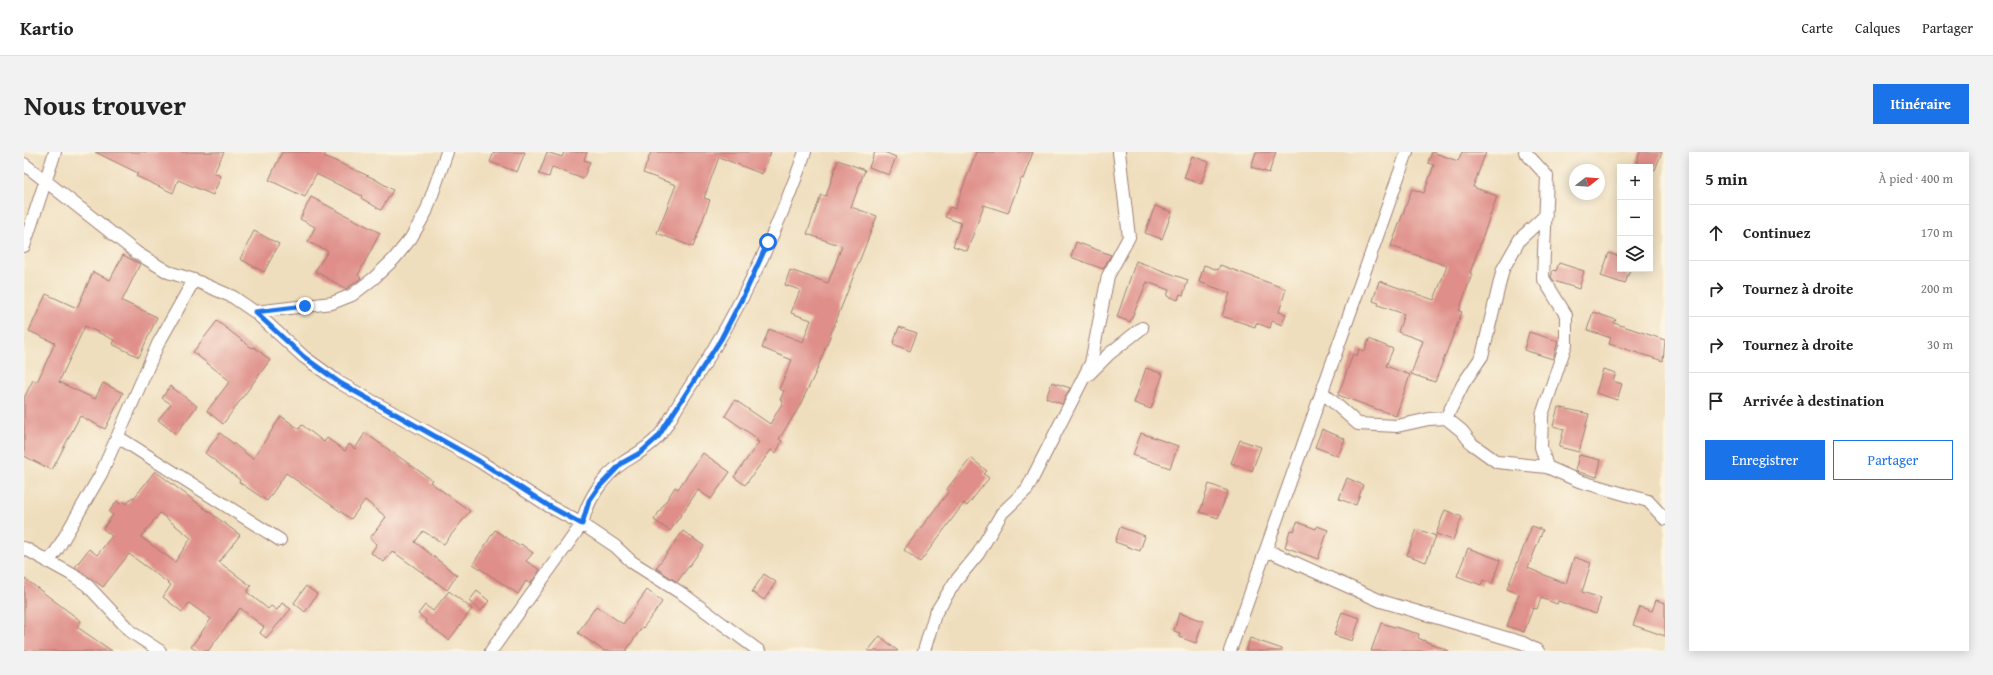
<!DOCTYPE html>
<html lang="fr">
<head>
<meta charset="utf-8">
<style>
  :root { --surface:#fff; --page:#f2f2f2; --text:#222; --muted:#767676; --line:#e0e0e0; --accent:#1a73e8 }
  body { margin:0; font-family:"Gentium Book Plus",serif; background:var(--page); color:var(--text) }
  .controls { position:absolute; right:12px; top:12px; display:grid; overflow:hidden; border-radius:0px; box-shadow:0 2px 10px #0003 }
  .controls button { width:36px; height:36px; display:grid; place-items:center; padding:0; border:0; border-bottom:1px solid var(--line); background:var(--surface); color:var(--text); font:20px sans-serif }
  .compass { position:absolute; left:1545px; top:12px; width:36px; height:36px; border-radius:50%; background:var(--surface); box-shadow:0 2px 10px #0003; rotate:73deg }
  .stop { position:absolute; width:12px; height:12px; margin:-9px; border:3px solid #1a73e8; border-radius:50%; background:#fff }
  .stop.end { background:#1a73e8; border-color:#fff; box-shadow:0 1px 4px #0008 }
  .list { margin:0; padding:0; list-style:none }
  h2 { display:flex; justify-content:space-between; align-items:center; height:52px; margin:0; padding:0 16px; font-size:17px }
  h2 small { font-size:13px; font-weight:400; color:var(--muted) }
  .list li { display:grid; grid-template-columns:26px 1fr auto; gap:12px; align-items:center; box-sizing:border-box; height:56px; padding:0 16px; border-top:1px solid var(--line) }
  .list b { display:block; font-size:15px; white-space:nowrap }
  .list em { font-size:13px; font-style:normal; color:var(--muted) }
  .actions { display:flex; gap:8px; padding:12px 16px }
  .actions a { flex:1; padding:9px 0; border:1px solid var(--accent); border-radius:0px; text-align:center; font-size:14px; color:var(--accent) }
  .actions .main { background:var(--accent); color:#fff }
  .icon { flex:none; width:22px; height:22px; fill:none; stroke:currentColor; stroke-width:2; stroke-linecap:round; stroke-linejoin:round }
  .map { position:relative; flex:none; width:1641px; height:499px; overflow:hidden; border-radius:0px }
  header { display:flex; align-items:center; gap:24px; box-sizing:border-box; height:56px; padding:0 20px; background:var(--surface); border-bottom:1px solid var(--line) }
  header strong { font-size:19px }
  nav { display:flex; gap:22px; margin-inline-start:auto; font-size:14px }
  .intro { display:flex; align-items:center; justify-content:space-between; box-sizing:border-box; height:96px; padding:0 24px }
  h1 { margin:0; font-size:28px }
  .button { padding:10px 18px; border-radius:0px; background:var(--accent); color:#fff; font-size:14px; font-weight:700 }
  main { display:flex; gap:24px; padding:0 24px }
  aside { flex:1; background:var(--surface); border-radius:0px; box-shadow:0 2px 10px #0003 }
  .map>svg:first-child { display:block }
  .building { fill:#df8e89; fill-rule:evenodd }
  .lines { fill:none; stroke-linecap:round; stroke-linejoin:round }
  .street-casing { stroke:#9c7e74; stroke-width:14 }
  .street { stroke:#fff; stroke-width:12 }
  .route { stroke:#1a73e8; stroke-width:5 }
</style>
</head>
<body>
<header>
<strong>Kartio</strong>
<nav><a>Carte</a><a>Calques</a><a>Partager</a></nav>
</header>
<div class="intro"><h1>Nous trouver</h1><a class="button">Itinéraire</a></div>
<main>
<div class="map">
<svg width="1641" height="499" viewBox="0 0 1641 499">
  <rect width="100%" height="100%" fill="#fcf5e5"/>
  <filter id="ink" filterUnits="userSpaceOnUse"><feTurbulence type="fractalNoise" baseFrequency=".025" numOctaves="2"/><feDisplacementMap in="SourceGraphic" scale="8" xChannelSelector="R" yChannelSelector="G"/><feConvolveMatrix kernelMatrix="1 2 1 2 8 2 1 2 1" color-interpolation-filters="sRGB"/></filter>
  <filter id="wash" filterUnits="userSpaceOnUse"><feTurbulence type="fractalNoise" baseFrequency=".012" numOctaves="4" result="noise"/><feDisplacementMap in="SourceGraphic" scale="16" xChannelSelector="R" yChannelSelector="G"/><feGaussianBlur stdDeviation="0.9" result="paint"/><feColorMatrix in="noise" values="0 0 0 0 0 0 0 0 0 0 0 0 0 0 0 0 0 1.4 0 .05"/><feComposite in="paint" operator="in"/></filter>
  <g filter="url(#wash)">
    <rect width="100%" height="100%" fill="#efdebd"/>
    <g id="blocks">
      <!-- building -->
      <path class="building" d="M71,0H200L190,21L197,24L189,43L154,28L149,41L112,24L114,21Z
        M258,0H302L300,4L349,26L369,38L357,58L337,46L338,44L292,22L281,45L245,28Z
        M470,0H501L493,20L466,10Z
        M523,0L538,5L540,0H563L560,8L566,10L559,27L528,15L525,25L515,22Z
        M627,0H747L738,22L695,5L680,46L686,48L669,95L633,81L652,33L619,21Z
        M851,0H860L872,5L865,23L845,15Z
        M952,0H1009L999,27L997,26L984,61L960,53L943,99L929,94L937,71L921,65L926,55L931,57Z
        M1232,0H1252L1245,21L1227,15Z
        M1408,0L1434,9L1438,0H1462L1449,35L1473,44L1446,121L1448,122L1435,159L1438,160L1411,230L1387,222L1399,189L1374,180L1380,162L1354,153L1355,151L1349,149L1355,129L1410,148L1423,114L1367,94L1388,37L1400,41L1410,13L1404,11Z
        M1616,0H1638L1631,18L1612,11Z
        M1168,4L1185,10L1177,32L1160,26Z
        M814,8L841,18L827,55L853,64L792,220L774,257L755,287L758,289L752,301L747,298L721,333L710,325L735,290L732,289L734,287L701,264L711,248L746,272L759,250L756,248L760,239L755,237L768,208L738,196L745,177L779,190L787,168L767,161L776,138L761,133L766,118L804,131L818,94L783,82L797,43L802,44Z
        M287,45L356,81L334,123L337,126L322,137L291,119L304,99L284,90L291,75L276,67Z
        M1131,54L1148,60L1138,87L1121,81Z
        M230,79L255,92L240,120L216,107Z
        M1052,90L1087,103L1079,117L1047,105Z
        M1585,101L1596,105V117H1606L1601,132L1577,124Z
        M99,103L116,112L98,149L133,165L115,205L88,192L90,188L61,174L35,230L71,247L79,231L99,241L81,277L56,264L28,318L0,304V246L9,228L13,230L31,191L5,179L22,142L53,156L69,120L86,128Z
        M1112,109L1164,128L1159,143L1156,142L1154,148L1143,144L1145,138L1123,130L1106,170L1093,165Z
        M1535,111L1560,119L1555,137L1530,129L1527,125L1529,118L1532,119Z
        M1180,113L1194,118L1196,113L1262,137L1255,160L1262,162L1258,173L1248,169L1246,176L1232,171L1231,175L1198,164L1206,141L1175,130Z
        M1569,160L1592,168L1590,171L1641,188L1639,209L1585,192L1587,186L1563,178Z
        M193,169L228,196L230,195L246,208L199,272L183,259L206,229L169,200Z
        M875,175L893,181L886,199L869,192Z
        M1505,180L1534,189L1529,207L1500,198Z
        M1345,187L1369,197L1362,214L1386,223L1372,264L1314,243L1329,202L1333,204L1335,197L1341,199Z
        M1122,216L1139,222L1127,257L1110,251Z
        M1579,217L1592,221L1589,229L1598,232L1593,248L1572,241Z
        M1028,230L1046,236L1038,252L1022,246Z
        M146,234L173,254L152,282L134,268L147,252L138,246Z
        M1534,255L1565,262L1555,300L1535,295L1540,277L1529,274Z
        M257,264L275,277L278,273L300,290L303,286L321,299L325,292L331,297L341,281L408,328L406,330L446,359L420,392L399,379L391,390L433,423L423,438L368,399L360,410L347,401L353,392L346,386L362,365L341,348L327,367L262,321L243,349L215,330L216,328L181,301L196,281L229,307Z
        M1298,277L1321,287L1314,304L1291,295Z
        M1117,281L1154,294L1146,316L1109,303Z
        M1216,288L1237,295L1228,319L1207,311Z
        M679,301L706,320L687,347L674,338L646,379L630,368L651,335L654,337Z
        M1555,303L1577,308L1573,325L1551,319Z
        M947,306L963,319L960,322L965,326L943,354L940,351L896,410L880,398L925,339L923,337Z
        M131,319L216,383L195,410L227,434L223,440L244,457L247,454L253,458L258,451L267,457L242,486L236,481L240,475L216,456L184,499H173L167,495L187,467L165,451L158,460L139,445L147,433L105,402L79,435L51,415L65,397L73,403L88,384L79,377L89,363L85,360L93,349L96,352L99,349L103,352L108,345L110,346ZM136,361L167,386L151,410L117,385Z
        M1323,326L1339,333L1332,353L1315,347Z
        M1185,332L1204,339L1194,366L1176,360Z
        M1421,358L1438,365L1429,388L1412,382Z
        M1273,370L1292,377L1293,374L1304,378L1294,407L1261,395L1266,378L1270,379Z
        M1508,374L1519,378L1504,416L1542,432L1550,405L1567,411L1558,440L1577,446L1572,462L1534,449L1533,452L1517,446L1513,457L1509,456L1500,480L1483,474L1495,442L1483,437Z
        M1096,375L1121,384L1116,399L1091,390Z
        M1393,377L1412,384L1402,410L1383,403Z
        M471,378L495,394L497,392L509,401L502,409L516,418L506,432L502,429L494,442L449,412Z
        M659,379L680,394L653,430L632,416Z
        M1444,396L1476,408L1468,432L1459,428L1457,433L1433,424Z
        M740,422L752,430L740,448L728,440Z
        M0,426L57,469L53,475L88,499H0Z
        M282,434L293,442L281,460L270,451Z
        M623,438L638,450L619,476L618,475L602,499H580L554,481L572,454L599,472Z
        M425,439L448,457L425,488L401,470L402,468L394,462L401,453L409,459Z
        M453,439L465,449L457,459L445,449Z
        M1632,448L1641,451V484L1609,473L1616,455L1628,459Z
        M1318,460L1336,466L1328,489L1310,483Z
        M1155,461L1179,469L1172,491L1155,485L1156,481L1150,479Z
        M1357,471L1395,482L1394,486L1425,499H1347Z
        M856,484L874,499H844Z
        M1226,486L1258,497V499H1222Z"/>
    </g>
  </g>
  <g filter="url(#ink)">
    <use href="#blocks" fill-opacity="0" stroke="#9c7e74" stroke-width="1"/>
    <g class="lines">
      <!-- street casing -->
      <g class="street-casing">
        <path id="street" d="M1501,0L1523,24L1519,126L1542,163V192L1518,263L1517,295L1523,315L1555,329L1624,349L1641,367
          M0,12L113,101L144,120L170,128L209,145L231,160L280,205L316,231L455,309L525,354L558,372L591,394L608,410L660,443L735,499
          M0,94L31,0
          M231,160L308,151L328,143L350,126L370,107L387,86L402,60L423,0
          M1064,223L1085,202L1118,176
          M1298,240L1334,272L1373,274L1405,267L1422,266L1438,279L1448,292L1473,310L1523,315
          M1422,266L1439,232L1458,204L1479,117L1496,87L1522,63
          M94,285L256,388
          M0,396L47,422L63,433L107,480L136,499
          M1242,398L1357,449L1499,491L1514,499
          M24,410L33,398L77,322L134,192L170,128
          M467,499L558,372C563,348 579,324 600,310C611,303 624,296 634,285C644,274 651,257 660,244C711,168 751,86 781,0
          M900,499L911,462L931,430L954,402L978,361L1003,337L1067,211L1084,124L1105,85L1095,0
          M1206,499L1383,0"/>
      </g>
      <!-- street -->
      <use href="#street" class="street"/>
    </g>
  </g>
  <g class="lines" filter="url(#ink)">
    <!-- route -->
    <path class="route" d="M281,154L231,160L280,205L316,231L455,309L525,354L558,372L565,349L574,336L598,311L616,301L634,285L697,187L722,139L744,90"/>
  </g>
</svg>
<div class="controls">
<button>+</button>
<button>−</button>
<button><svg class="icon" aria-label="layers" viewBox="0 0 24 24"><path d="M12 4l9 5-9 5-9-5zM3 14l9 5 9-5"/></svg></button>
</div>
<svg class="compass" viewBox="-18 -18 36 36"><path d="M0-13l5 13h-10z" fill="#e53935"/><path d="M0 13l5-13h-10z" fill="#767676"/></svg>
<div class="stop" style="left:744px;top:90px"></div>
<div class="stop end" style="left:281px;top:154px"></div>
</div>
<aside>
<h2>5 min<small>À pied · 400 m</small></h2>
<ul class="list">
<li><svg class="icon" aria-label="ahead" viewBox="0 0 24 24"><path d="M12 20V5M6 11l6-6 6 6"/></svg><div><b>Continuez</b></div><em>170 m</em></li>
<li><svg class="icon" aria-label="right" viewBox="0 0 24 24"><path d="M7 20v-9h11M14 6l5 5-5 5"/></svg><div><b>Tournez à droite</b></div><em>200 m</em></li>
<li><svg class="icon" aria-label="right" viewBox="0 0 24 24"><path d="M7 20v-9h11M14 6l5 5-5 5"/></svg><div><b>Tournez à droite</b></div><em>30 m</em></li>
<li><svg class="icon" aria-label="arrive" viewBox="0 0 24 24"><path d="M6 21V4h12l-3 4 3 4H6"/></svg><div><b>Arrivée à destination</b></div></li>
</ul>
<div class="actions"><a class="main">Enregistrer</a><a>Partager</a></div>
</aside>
</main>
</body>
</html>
